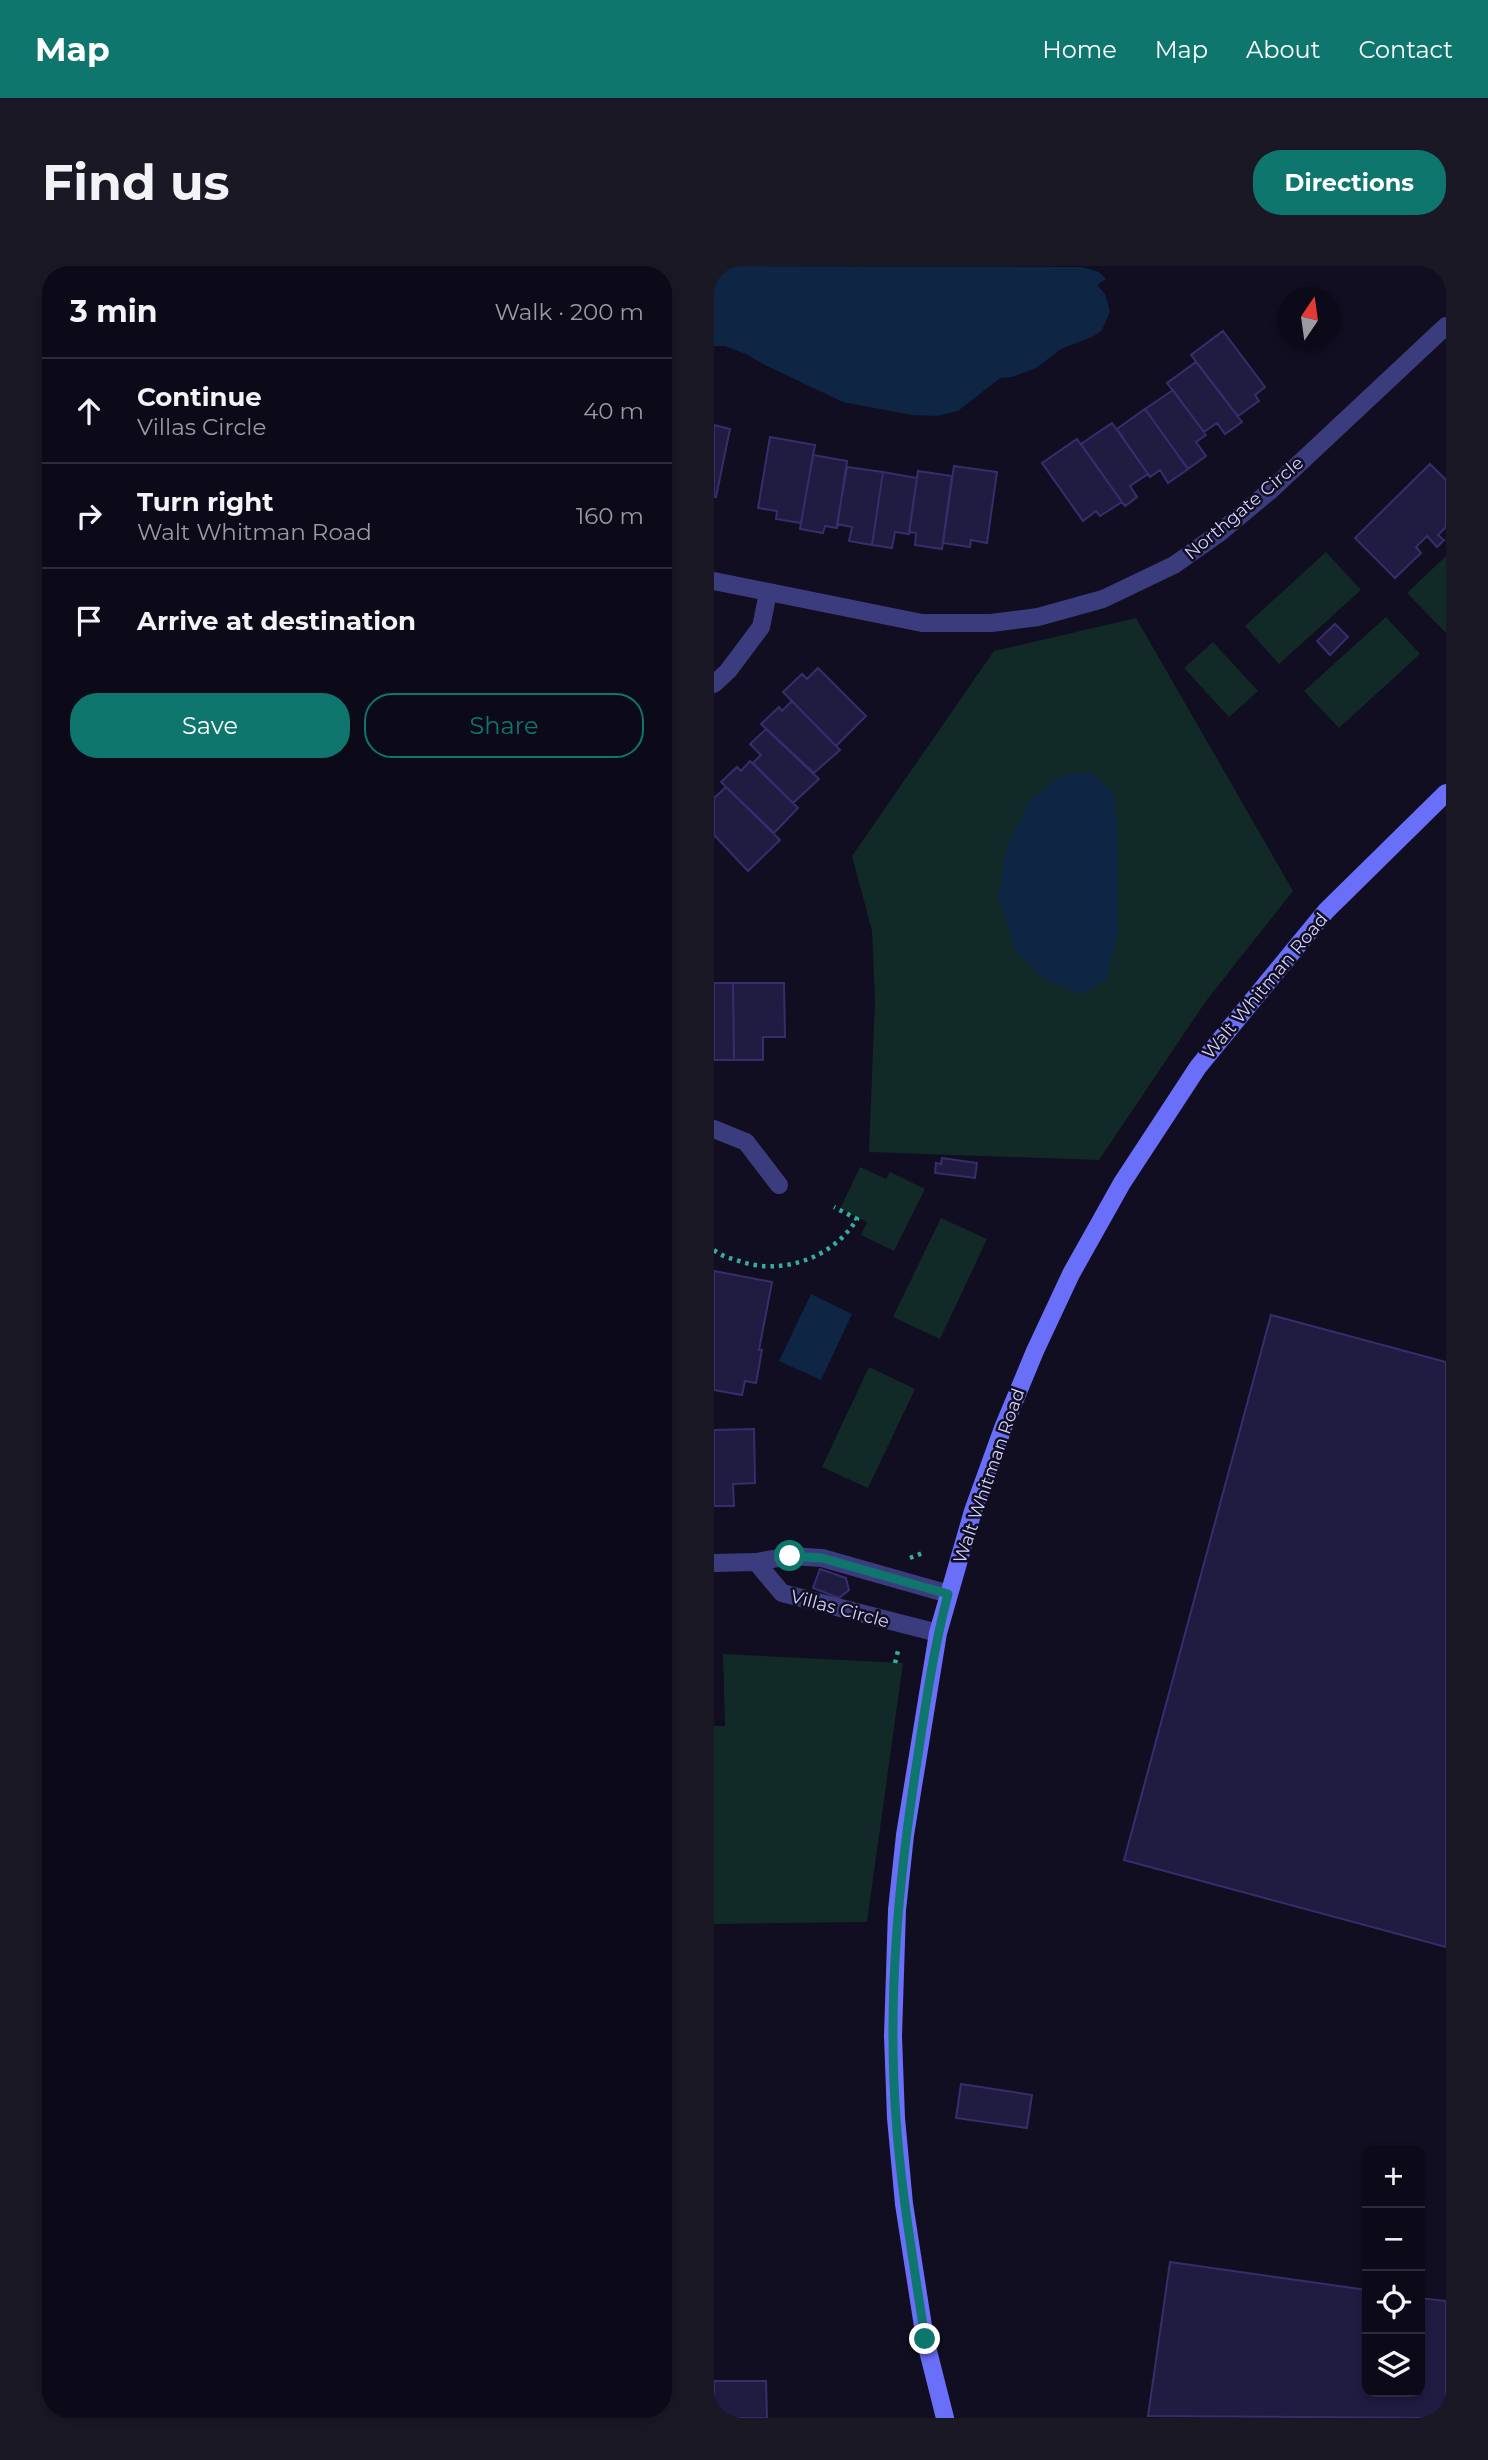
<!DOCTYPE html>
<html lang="en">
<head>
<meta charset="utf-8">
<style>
  :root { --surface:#0c0a18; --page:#1a1825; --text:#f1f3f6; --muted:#9a9aa2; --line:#2c2b37; --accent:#0f766e }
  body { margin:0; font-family:Montserrat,sans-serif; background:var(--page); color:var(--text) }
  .controls { position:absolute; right:21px; bottom:21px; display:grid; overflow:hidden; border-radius:14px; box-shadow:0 4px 10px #0003 }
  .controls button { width:63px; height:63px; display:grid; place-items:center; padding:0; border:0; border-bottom:2px solid var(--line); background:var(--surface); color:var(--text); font:35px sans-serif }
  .compass { position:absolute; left:564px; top:21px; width:63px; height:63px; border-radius:50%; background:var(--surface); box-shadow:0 4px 10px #0003; rotate:13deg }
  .stop { position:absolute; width:21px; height:21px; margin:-16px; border:5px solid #0f766e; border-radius:50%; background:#fff }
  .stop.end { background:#0f766e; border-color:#fff; box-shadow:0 2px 7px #0008 }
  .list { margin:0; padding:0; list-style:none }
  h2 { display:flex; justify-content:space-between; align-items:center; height:91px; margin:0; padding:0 28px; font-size:30px }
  h2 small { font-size:23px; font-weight:400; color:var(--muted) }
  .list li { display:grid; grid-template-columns:46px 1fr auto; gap:21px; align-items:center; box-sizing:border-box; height:105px; padding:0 28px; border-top:2px solid var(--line) }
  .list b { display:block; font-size:26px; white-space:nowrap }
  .list p { margin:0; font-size:23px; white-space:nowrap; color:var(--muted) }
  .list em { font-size:23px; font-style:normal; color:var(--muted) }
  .actions { display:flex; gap:14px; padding:21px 28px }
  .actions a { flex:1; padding:16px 0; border:2px solid var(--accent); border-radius:28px; text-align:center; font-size:24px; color:var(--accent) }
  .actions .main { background:var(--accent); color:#fff }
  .icon { flex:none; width:38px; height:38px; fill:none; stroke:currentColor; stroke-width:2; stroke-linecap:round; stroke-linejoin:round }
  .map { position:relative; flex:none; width:732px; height:2152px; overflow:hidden; border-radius:28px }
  header { display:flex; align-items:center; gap:42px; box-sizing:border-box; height:98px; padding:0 35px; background:var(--accent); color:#fff }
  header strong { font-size:33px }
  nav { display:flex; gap:38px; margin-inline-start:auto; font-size:24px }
  .intro { display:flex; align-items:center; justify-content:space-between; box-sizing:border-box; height:168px; padding:0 42px }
  h1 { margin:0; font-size:49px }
  .button { padding:18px 32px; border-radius:28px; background:var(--accent); color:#fff; font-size:24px; font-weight:700 }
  main { display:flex; gap:42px; padding:0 42px }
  aside { flex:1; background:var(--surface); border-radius:28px; box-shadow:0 4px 10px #0003 }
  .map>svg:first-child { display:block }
  .green { fill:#112a28 }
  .water { fill:#0e2644 }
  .building { fill:#201b41; stroke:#362e6c; stroke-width:2 }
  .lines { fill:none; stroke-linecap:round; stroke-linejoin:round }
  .path { stroke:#33ae9f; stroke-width:4.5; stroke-dasharray:3.5 5; stroke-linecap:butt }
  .street { stroke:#3b3c7e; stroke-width:18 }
  .secondary { stroke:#6a6ff9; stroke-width:18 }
  .route { stroke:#0f766e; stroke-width:9 }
  .labels { text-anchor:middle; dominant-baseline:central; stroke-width:5; stroke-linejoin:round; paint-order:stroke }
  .street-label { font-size:18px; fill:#d2cffd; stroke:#100e20 }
</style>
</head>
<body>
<header>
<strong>Map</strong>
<nav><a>Home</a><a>Map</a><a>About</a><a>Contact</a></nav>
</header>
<div class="intro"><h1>Find us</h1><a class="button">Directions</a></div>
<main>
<aside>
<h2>3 min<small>Walk · 200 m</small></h2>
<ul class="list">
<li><svg class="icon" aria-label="ahead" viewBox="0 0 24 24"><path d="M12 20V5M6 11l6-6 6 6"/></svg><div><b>Continue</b><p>Villas Circle</p></div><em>40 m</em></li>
<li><svg class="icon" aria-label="right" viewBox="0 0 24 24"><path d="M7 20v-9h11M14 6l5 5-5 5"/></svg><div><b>Turn right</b><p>Walt Whitman Road</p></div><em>160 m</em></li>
<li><svg class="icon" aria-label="arrive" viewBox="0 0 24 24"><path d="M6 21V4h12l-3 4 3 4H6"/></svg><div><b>Arrive at destination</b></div></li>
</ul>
<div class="actions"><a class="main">Save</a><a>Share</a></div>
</aside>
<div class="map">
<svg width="732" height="2152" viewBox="0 0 732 2152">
  <rect width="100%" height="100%" fill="#100e20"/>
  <!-- green -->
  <path class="green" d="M612,286L647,324L565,398L531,360Z
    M732,290V367L693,327Z
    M672,351L706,388L625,462L590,425Z
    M422,352L579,625L492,735L385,894L155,886L161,735L158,665L138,590L280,385Z
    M499,376L544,425L515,451L470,402Z
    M146,901L172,913L176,906L211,923L180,985L147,969L153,956L126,943Z
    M227,952L273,973L226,1073L179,1051Z
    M155,1101L201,1123L154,1222L108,1201Z
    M9,1388L189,1397L153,1656L0,1658V1460H11Z"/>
  <!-- water -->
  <path class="water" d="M0,0L368,1L385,6L392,13L383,19L391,28L396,46L388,64L380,70L347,83L322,102L298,111L286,112L244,145L222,150L198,149L129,136L51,99L32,88L11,80H0Z
    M377,507L400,527L404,574V664L393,713L368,728L330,713L302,686L284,630L293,580L315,535L349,509Z
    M97,1028L138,1048L107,1114L65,1095Z"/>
  <!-- building -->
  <path class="building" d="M509,65L551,121L541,129L545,135L524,150L477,89Z
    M482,96L528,156L511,168L503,157L490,166L453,117Z
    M459,124L492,169L482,176L492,190L474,203L431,143Z
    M431,143L474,203L454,217L446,204L436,211L403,163Z
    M398,157L434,208L416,220L423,231L411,240L367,178Z
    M0,159L16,163L2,231H0Z
    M56,171L101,179L87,257L62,253L63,245L44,242Z
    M363,173L408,236L386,250L382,245L369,255L328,197Z
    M99,189L133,195L123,262L111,260L109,267L86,263Z
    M716,198L732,214V261L724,269L730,274L723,281L713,270L702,281L707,287L681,312L641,272Z
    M240,200L283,206L273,277L257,274L256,281L229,277Z
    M133,201L169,206L158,279L135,275L138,261L123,258Z
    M204,205L238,210L228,283L201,279L202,267L195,266Z
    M169,206L203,212L195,268L181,266L178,282L158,279Z
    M621,358L634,371L616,389L603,375Z
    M104,402L152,450L122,480L69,426L88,408L93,413Z
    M78,435L126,484L100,507L47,458L65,441L68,445Z
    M52,463L105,513L79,537L39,497L47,489L36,478Z
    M36,495L84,542L60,567L7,516L23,501L27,505Z
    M12,521L66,574L34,605L0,569V532Z
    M0,717H19L20,794H0Z
    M19,717H70L71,771H49V794H20Z
    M228,892L263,897L261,912L221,907L222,897L227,898Z
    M0,1005L58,1016L45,1084H48L42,1117L31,1115L28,1129L0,1124Z
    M557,1049L732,1096V1681L410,1594Z
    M40,1163L41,1217L19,1218L20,1240H0V1164Z
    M106,1303L132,1312L135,1324L125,1332L99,1322Z
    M247,1818L318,1829L313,1862L242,1852Z
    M456,1996L653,2024V2126H706V2032L732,2035V2152L434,2150Z
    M0,2115H52L53,2152H0Z"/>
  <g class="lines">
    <!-- path -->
    <path class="path" d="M0,984C7,990 16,992 25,995C68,1010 119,992 143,953L120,941
      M196,1292L211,1286
      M181,1397L185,1381"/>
    <!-- street -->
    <path class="street" d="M0,315L208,357H277L324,351L389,333L460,299L504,268L557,224L732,60
      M0,418L14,405L47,361L54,327
      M0,863L32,876L65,919
      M42,1296L68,1327L224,1367
      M0,1297L42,1296L76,1290L108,1292L235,1328"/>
    <!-- secondary -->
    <path class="secondary" d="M231,2152L211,2073L190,1938L182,1852L179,1770L183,1644L191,1569L224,1367L259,1245L289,1162L321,1085L357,1008L408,917L484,801L612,645L732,527"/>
  </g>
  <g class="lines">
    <!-- route -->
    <path class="route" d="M76,1290L108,1292L234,1328C220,1381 212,1435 204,1489C185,1609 173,1730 182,1852C187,1926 200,1999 211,2073"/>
  </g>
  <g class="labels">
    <!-- street labels -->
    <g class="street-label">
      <text transform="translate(530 242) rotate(-40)">Northgate Circle</text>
      <text transform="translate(551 720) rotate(-50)">Walt Whitman Road</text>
      <text transform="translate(275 1210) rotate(-71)">Walt Whitman Road</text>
      <text transform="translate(126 1343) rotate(15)">Villas Circle</text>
    </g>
  </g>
</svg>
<div class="controls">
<button>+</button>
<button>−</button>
<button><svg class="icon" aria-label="locate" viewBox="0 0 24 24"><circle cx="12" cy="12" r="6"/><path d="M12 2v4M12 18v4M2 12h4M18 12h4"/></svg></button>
<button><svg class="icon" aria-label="layers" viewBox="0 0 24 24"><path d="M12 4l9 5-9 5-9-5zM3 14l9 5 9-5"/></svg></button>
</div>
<svg class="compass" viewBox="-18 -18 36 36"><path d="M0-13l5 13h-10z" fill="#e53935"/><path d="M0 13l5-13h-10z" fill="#9a9aa2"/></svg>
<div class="stop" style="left:76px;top:1290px"></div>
<div class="stop end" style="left:211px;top:2073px"></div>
</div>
</main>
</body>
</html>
